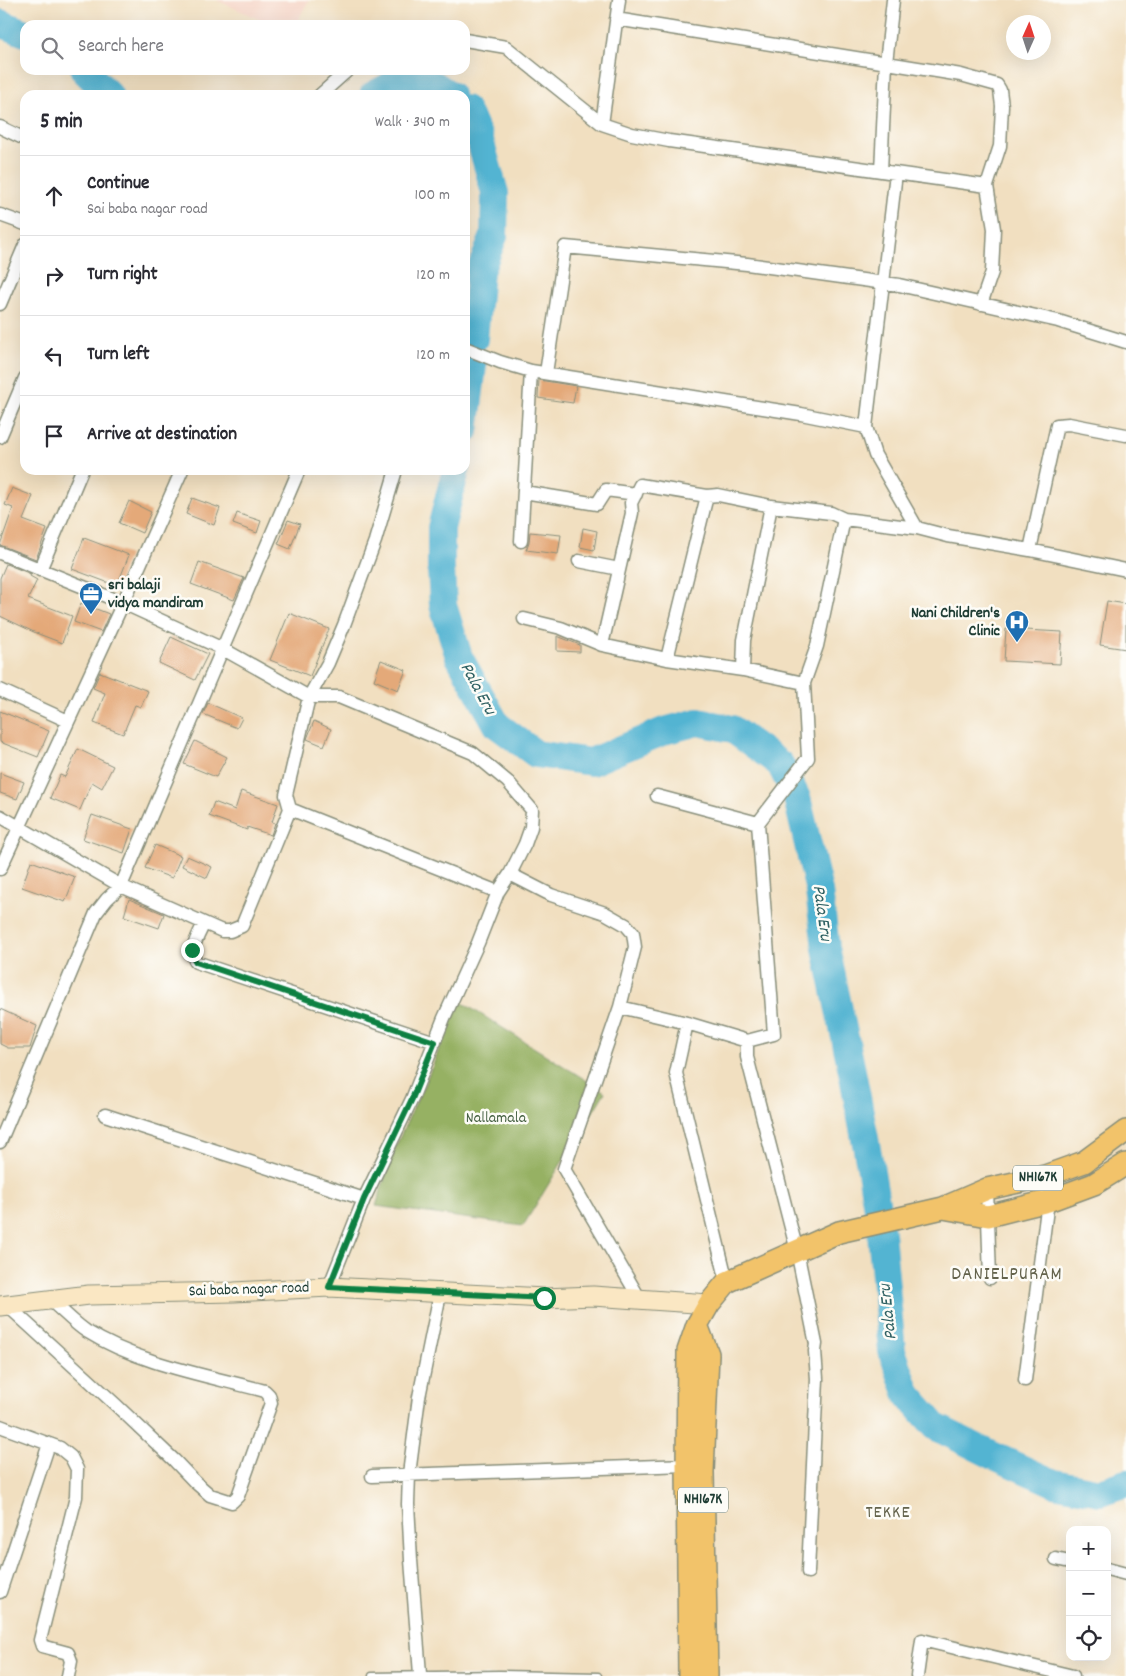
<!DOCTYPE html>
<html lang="en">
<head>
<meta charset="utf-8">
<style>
  :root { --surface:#fff; --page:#f2f2f3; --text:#2b2b33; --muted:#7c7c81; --line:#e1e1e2 }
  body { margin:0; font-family:Dekko,sans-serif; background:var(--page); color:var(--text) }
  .controls { position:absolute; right:15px; bottom:15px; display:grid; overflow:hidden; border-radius:10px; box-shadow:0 5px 20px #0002 }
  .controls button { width:45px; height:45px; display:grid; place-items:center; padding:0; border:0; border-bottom:1px solid var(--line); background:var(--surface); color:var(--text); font:25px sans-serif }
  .compass { position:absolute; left:1006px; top:15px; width:45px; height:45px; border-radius:50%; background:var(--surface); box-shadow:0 5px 20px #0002; rotate:3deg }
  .stop { position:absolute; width:15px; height:15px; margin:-11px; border:4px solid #0b8043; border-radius:50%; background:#fff }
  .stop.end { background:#0b8043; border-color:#fff; box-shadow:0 1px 5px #0008 }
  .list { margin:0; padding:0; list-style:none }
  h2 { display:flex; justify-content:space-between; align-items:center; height:65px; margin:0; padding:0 20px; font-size:21px }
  h2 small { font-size:16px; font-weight:400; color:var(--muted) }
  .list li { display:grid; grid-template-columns:32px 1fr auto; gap:15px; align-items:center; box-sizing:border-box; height:80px; padding:0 20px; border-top:1px solid var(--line) }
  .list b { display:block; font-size:19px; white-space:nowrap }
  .list p { margin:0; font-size:16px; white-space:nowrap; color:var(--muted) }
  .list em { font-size:16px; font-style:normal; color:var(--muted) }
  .icon { flex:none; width:28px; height:28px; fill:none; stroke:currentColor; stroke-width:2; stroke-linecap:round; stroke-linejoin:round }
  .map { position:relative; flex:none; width:1126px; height:1676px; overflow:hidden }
  .search { position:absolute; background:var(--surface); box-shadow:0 5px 20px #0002; left:20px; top:20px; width:450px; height:55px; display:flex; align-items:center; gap:12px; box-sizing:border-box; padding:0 18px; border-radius:15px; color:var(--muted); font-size:19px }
  .panel { position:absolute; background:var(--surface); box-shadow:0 5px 20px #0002; left:20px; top:90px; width:450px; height:385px; border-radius:15px }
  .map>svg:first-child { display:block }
  .built { fill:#f5d2c3 }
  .forest { fill:#96b163; stroke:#5a774c }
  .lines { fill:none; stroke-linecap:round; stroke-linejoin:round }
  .river { stroke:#53b4d2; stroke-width:28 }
  .building { fill:#e4a979 }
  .service-casing { stroke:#888e7a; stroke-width:9 }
  .minor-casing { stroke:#888e7a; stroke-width:15 }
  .secondary-casing { stroke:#888e7a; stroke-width:21 }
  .trunk-casing { stroke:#888e7a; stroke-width:24 }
  .service { stroke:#fff; stroke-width:6 }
  .minor { stroke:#fff; stroke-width:12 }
  .secondary { stroke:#fae7c3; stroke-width:19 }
  .trunk { stroke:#f2c36a; stroke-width:21 }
  .route { stroke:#0b8043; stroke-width:6 }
  .labels { text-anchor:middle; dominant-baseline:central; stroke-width:5; stroke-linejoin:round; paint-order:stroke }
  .shield { fill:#fdfcf7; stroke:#62766e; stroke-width:1 }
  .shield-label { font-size:15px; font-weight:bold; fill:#1f3d34 }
  .poi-label { font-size:16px; font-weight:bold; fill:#1f3d34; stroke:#fdfcf7; text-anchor:start }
  .park-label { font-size:16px; fill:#466143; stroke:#fdfcf7 }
  .street-label { font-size:16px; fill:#1f3d34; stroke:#fdfcf7 }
  .water-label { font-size:18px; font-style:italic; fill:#2f6163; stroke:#fdfcf7 }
  .neighbourhood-label { font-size:18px; letter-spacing:1px; fill:#64634c; stroke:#fdfcf7 }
  .quarter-label { font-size:19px; letter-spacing:1px; fill:#64634c; stroke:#fdfcf7 }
</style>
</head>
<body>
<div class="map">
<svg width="1126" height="1676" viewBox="0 0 1126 1676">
  <rect width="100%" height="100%" fill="#fdfcf7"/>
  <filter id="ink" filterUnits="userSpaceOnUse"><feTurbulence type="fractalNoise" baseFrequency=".02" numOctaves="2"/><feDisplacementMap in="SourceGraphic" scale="10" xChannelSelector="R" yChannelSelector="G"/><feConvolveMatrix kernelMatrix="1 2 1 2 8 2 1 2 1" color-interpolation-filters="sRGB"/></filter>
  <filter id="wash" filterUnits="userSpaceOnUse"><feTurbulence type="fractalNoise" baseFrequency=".0096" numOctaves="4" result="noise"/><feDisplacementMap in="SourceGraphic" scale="20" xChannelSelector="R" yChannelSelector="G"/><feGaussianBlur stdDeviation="1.12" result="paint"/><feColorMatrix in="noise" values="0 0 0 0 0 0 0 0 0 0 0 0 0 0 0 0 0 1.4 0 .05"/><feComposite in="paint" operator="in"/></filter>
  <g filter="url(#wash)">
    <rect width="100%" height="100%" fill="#f1dfc0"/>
    <!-- built -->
    <path class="built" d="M216,0H309L295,25H272Z"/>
    <!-- forest -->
    <path class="forest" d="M458,1000L605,1092L523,1226L376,1206L393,1152L433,1065L453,1010Z"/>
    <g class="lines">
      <!-- river -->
      <path class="river" d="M0,23L25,33
        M84,70L109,95
        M373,95L401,80L435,85L450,95
        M465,109L479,137L495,193L494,236L480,271L474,339
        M465,431L473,365
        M456,470L441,528V568L443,605L459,657L497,725L536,754L591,762L664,731L698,722L732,729L780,764L797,798L819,891L826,948L852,1071L870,1165L881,1233L892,1351L908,1395L936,1427L992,1455L1054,1483L1100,1492L1126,1483"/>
    </g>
    <g id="blocks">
      <!-- building -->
      <path class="building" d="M539,380L576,386L573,403L538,398Z
        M12,488L33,496L23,520L47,529L36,559L0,545L13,508L5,505Z
        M192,498L220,508L214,525L186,514Z
        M129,501L151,512L142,533L119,523Z
        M237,513L261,521L257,533L233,524Z
        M288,520L300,524L290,549L278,544Z
        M583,528L597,531L594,550L580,547Z
        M530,532L561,535L558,554L526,550L529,542Z
        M84,538L129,555L117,586L72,569Z
        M199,562L244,578L234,600L191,584Z
        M6,564L31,574L30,576L37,580L28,599L72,616L62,643L36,633L0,616V578Z
        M1107,601L1126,604V649L1100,645Z
        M81,603L109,614L101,632L74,622Z
        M289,613L329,629L310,676L270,660Z
        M1006,629L1062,632L1060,664L1004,661Z
        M557,636L580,645V652L557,651Z
        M171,637L208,654L195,680L159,663Z
        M381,660L406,670L398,690L374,680Z
        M100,672L148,691L141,707L135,705L123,734L94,723L105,693L93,688Z
        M208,703L242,718L237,728L203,714Z
        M0,711L49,731L38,757L0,742Z
        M314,721L331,729L324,746L307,739Z
        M195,741L227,757L216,777L184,764Z
        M78,749L113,766L102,788L92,782L80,810L50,798L60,775L65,777Z
        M0,773L24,782L17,799L0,793Z
        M241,791L278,804L272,822L275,823L271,835L247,827V830L209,816L214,802L235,810Z
        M92,815L132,829L124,853L83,839Z
        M155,845L181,856L172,878L145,868Z
        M187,856L212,867L207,878L182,866Z
        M31,861L75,877L65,902L22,887Z
        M129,899L164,914L159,928L124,916Z
        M0,1009L37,1026L30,1048H8L0,1044Z"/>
    </g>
  </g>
  <g filter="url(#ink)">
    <use href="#blocks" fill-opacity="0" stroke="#888e7a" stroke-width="1"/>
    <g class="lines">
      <!-- service casing -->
      <g class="service-casing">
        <path id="service" d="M372,1676L499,1674L598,1676"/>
      </g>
      <!-- minor casing -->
      <g class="minor-casing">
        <path id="minor" d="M619,0L602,124L632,134L669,141L987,186
          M616,19L961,75L997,85L1000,90L1002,106L1000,146L987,186L994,229L992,272L981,304
          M465,40L506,47L602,124
          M320,95L348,70
          M0,127L25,139
          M881,171L886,63L893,0
          M0,215L25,224
          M0,304L25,245
          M465,348L500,362L531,371L801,414L866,427L875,455L917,528L948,536L1030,550L1126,570
          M546,373L565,247L747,264L899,285L1058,321L1126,342
          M866,427L896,173
          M0,437L25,378
          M524,492L597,504L606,490L636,494
          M521,541L531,371
          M1030,550L1057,425L1069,424L1126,435
          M0,553L123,603L223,649L309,697H339L473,753L508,782L532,810L531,827L525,844L510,874L498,892L478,943L444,1018L412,1099L364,1199L329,1287
          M579,561L619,569
          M40,570L82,470
          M524,619L561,628L602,645L667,659L743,670L804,683
          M602,645L632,513L631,503L640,485L707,496L718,495L771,506L831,513L844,519L917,528
          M667,659L707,496
          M743,670L744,640L771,506
          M0,690L68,721
          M657,796L758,823L808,758L804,683L817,646L844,519
          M290,809L498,892
          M0,816L121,886L222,931H230L242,926L290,809L286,795L309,697L328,663L344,625L375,541L396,470
          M0,869L123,603L182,470
          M510,874L551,895L605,913L626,925L633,933L635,947L620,1007L564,1169L641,1301
          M204,923C199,935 188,950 196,962L435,1042
          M620,1007L687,1023L747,1041V1057L797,1251L816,1344L815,1351L817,1379L808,1572
          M687,1023L676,1073L727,1282
          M747,1041L774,1034L758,823
          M105,1115L364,1199
          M0,1142L96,913L107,899L121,886L299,470
          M987,1189L990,1278
          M9,1307L116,1405L174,1460L195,1482L210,1495L232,1502L238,1496L271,1403L269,1395L265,1391C205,1375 139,1364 86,1331C74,1323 62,1310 51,1301
          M1025,1380L1048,1201L1045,1176
          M0,1426L60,1448L71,1457L77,1469L76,1497L40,1640L42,1646L68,1653L71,1661L68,1676
          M372,1476L687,1465
          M1056,1559L1070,1562
          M1107,1569L1126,1574
          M0,1592L49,1444
          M420,1674L411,1560L408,1504L409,1474L419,1397L440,1294
          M917,1676L922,1640L1073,1676"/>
      </g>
      <!-- secondary casing -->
      <g class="secondary-casing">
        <path id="secondary" d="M0,1306L89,1295L234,1292L329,1287L544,1298L593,1296L709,1304"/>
      </g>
      <!-- trunk casing -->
      <g class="trunk-casing">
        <path id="trunk" d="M943,1208L988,1216L1048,1201L1094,1184L1126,1164
          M697,1325L708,1354L703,1472L707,1676
          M689,1676L687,1465L688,1351L697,1325L709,1304L727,1282L839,1232L943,1208L987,1189L1045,1176L1084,1162L1126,1131"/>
      </g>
      <!-- service -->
      <use href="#service" class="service"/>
      <!-- minor -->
      <use href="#minor" class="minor"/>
      <!-- secondary -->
      <use href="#secondary" class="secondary"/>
      <!-- trunk -->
      <use href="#trunk" class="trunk"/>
    </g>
  </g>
  <g class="lines" filter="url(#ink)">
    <!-- route -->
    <path class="route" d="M192,950L193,957L196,962L435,1042L412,1099L364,1199L329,1287L544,1298"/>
  </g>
  <!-- icons -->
  <defs>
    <g id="office-pin" transform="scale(1.25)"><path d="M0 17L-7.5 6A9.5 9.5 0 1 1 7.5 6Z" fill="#1f6fb2" stroke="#fdfcf7"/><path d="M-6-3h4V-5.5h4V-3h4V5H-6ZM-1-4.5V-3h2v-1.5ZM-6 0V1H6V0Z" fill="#fff"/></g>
    <g id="hospital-pin" transform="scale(1.25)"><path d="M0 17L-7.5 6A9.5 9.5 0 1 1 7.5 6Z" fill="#1f6fb2" stroke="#fdfcf7"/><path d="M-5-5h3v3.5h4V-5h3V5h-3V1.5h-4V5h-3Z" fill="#fff"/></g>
  </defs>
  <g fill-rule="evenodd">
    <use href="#office-pin" x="91" y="594"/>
    <use href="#hospital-pin" x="1017" y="622"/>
  </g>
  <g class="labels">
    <!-- shield labels -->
    <g class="shield">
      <rect x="1013" y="1165.5" width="50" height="25" rx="4"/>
      <rect x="678" y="1487.5" width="50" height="25" rx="4"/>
    </g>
    <g class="shield-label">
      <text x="1038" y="1178">NH167K</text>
      <text x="703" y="1500">NH167K</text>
    </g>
    <!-- poi labels -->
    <g class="poi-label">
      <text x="108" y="585">sri balaji<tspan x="108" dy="18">vidya mandiram</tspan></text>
      <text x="1000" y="613" text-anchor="end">Nani Children's<tspan x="1000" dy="18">Clinic</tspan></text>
    </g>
    <!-- park labels -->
    <g class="park-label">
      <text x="496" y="1118">Nallamala</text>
    </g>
    <!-- street labels -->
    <g class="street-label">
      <text transform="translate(249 1290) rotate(-2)">Sai baba nagar road</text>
    </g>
    <!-- water labels -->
    <g class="water-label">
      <text transform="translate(477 689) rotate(62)">Pala Eru</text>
      <text transform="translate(821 913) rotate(82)">Pala Eru</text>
      <text transform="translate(889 1312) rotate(-96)">Pala Eru</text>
    </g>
    <!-- neighbourhood labels -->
    <g class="neighbourhood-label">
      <text x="888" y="1513">TEKKE</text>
    </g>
    <!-- quarter labels -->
    <g class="quarter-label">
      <text x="1007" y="1275">DANIELPURAM</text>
    </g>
  </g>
</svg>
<div class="controls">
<button>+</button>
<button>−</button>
<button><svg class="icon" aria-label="locate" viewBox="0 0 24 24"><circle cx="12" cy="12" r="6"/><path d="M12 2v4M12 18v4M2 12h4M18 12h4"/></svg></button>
</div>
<svg class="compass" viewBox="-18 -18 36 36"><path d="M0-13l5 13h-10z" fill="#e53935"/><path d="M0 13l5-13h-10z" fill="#7c7c81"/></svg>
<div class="stop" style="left:544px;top:1298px"></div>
<div class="stop end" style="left:192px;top:950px"></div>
<div class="search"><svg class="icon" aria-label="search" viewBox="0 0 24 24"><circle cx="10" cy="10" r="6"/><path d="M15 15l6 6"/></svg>Search here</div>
<section class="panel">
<h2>5 min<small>Walk · 340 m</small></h2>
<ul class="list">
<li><svg class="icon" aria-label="ahead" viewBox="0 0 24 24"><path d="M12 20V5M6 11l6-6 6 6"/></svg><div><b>Continue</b><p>Sai baba nagar road</p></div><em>100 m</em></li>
<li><svg class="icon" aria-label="right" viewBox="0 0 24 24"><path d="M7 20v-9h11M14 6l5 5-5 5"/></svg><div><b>Turn right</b></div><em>120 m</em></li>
<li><svg class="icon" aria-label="left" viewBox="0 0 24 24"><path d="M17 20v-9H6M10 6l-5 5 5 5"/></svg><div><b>Turn left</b></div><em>120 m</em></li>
<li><svg class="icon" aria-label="arrive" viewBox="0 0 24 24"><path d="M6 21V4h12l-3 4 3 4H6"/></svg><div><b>Arrive at destination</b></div></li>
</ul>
</section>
</div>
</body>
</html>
